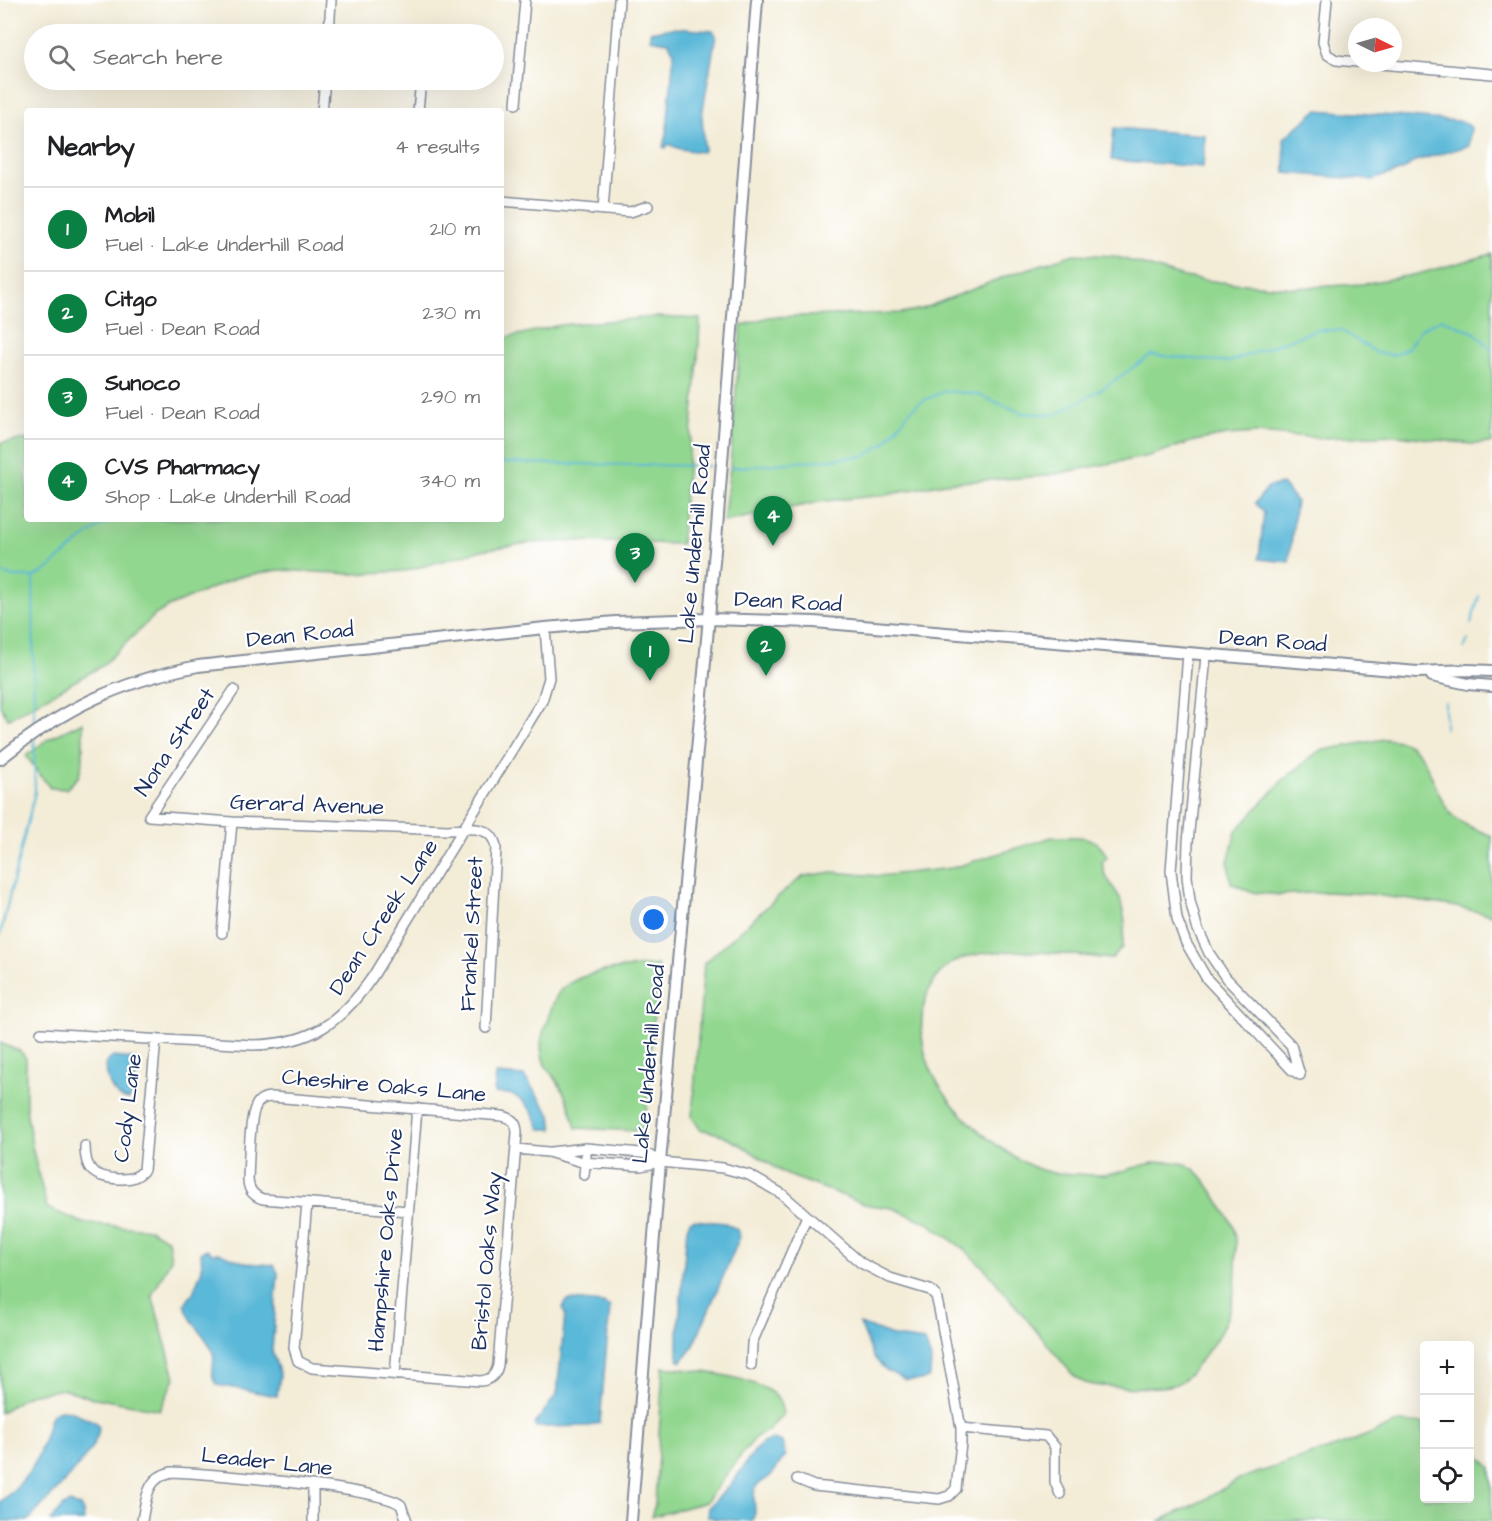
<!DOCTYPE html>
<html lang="en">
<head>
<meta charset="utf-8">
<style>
  :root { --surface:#fff; --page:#f6f6f6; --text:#202124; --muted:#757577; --line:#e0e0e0; --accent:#0b8043 }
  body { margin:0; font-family:"Architects Daughter",sans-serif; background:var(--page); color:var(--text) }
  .controls { position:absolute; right:18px; bottom:18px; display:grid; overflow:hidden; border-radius:6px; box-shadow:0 6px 24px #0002 }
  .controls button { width:54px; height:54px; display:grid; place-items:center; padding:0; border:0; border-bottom:2px solid var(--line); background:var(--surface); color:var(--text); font:30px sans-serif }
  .compass { position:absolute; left:1348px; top:18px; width:54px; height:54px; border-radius:50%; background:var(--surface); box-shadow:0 6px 24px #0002; rotate:95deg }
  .you { position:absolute; left:654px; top:920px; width:21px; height:21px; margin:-15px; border:4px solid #fff; border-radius:50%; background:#1a73e8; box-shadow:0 0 0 9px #1a73e833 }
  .badge { display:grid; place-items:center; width:39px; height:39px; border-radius:50%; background:var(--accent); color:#fff; font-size:20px; font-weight:700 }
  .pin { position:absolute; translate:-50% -50px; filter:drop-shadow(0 2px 3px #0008) }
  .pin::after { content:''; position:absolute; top:32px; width:21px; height:18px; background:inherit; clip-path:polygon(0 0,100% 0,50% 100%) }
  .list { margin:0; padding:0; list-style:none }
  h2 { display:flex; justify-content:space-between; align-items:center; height:78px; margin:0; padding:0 24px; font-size:26px }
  h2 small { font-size:20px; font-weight:400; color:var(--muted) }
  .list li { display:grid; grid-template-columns:39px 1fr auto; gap:18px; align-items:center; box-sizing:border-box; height:84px; padding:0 24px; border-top:2px solid var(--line) }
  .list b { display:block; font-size:22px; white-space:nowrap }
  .list p { margin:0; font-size:20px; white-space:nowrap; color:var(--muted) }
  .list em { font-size:20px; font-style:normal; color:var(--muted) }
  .icon { flex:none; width:33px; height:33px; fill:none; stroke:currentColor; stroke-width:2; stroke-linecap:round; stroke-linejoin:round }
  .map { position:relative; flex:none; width:1492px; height:1521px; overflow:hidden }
  .search { position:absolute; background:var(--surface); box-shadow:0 6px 24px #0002; left:24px; top:24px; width:480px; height:66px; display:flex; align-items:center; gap:15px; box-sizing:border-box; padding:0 21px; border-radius:33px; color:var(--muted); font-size:22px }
  .panel { position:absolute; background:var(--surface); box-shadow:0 6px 24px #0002; left:24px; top:108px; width:480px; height:414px; border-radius:6px }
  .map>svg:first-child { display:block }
  .green { fill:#92d78f; stroke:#568376; stroke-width:1.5 }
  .water { fill:#5ab8d8; stroke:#3a749b; stroke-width:1.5 }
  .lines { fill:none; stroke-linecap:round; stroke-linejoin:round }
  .stream { stroke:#5ab8d8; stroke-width:2 }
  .minor-casing { stroke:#878e9a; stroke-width:12 }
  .tertiary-casing { stroke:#878e9a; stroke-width:14 }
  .minor { stroke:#fff; stroke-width:9 }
  .tertiary { stroke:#fff; stroke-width:10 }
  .labels { text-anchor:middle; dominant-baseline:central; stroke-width:4.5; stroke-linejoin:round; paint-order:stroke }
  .street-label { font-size:22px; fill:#1b2f5e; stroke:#fff }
</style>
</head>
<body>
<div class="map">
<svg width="1492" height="1521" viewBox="0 0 1492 1521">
  <rect width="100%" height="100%" fill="#fff"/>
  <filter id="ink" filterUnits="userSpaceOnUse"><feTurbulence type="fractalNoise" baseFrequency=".0167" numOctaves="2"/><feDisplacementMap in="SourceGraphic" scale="12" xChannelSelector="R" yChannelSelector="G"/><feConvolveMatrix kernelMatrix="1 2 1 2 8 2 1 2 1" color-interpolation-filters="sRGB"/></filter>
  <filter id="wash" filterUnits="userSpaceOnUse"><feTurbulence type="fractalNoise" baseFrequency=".008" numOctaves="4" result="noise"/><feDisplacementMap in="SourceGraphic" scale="24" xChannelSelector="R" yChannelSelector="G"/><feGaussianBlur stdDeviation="1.35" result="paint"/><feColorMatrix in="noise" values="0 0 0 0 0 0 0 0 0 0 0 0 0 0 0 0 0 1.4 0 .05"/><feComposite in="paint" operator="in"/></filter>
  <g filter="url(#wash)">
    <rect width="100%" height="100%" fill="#f3ecd7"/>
    <!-- green -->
    <path class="green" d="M1074,254L1114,256L1184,277L1220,282L1295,288L1362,284L1418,274L1492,254V443L1471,444L1397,435L1322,438L1256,433L1227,435L1194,441L1149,456L1044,476L944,483L886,495L824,501L723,522L730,468L741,326L768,317L901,313L922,309L1009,275Z
      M656,317L700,319C698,395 685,469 681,544L575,541L529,543L482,550L406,571L352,574L279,570L238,577L168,607L155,615L102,666L8,719L0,706V443L27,439V519H501V339L560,325Z
      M83,722V759L79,776L66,789L50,788L26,756L48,739Z
      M1384,739C1390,740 1397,740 1403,742C1430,751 1433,793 1451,814C1461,825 1478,830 1492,836V915L1452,906L1369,894L1326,892L1280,895L1250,892L1231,883L1228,862L1236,831L1284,779L1319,751Z
      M1052,837C1076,837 1096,832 1107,857L1102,862L1105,875L1120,898L1125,921L1122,948L1112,959C1071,955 1000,944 961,959C936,968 924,993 922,1018C919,1052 934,1083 956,1108C977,1132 1018,1165 1049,1172C1058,1174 1068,1173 1078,1174C1088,1175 1100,1176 1111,1174C1135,1169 1159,1156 1185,1164C1202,1169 1220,1204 1229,1218C1238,1231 1236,1250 1236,1265C1236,1308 1223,1335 1195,1367C1189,1374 1183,1383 1173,1385C1163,1388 1132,1388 1121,1387C1110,1386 1094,1387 1083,1382C1080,1381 1075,1376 1072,1374L986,1270L965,1250L928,1223L893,1208L868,1205L785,1174L741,1145L719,1134L700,1129L692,1117L704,963L789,887L804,876L833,872L879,876L952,868Z
      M658,965L645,1127L637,1131L576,1128C572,1111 567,1096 557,1081C553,1075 546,1069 544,1062C538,1044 542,1035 548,1018C552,1007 556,992 565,986C591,968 627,968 658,965Z
      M0,1043L20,1051L26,1058V1108L33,1151L47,1208L83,1223L150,1229L168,1240L171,1259L152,1295L175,1378L160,1410L89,1397L64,1389L28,1395L0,1413Z
      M663,1367C691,1370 762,1376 779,1400C781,1404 782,1410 783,1414L769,1430L757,1436L742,1454L706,1502L651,1517L655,1504Z
      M1400,1422L1424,1424V1498H1470V1446L1491,1468L1492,1521H1159L1204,1500L1239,1479L1350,1442Z"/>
    <!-- water -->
    <path class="water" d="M672,28L713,31L716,35L702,115L704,150L701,152L680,149L668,144L666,148L663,147L667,129L674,52L668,42L650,39V32Z
      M1317,110L1459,121L1468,125L1471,128L1469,146L1415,161L1403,170L1371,180L1285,173L1284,138Z
      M1114,128L1205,135L1203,167L1111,160Z
      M1282,484L1296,501L1289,562L1259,559L1264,512L1255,503L1268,487Z
      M113,1057L134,1059L136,1061C135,1073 137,1090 129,1100C111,1098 106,1078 106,1063Z
      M496,1074L524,1076L551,1115L553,1129H540C535,1114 525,1098 509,1094C504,1093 499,1094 494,1093Z
      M694,1220L725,1223L738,1230L740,1237L693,1347L681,1362L678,1360V1333L687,1228L690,1221Z
      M207,1249L212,1253H220L246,1263L274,1265L278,1273L272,1351L280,1375L277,1396L217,1385C208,1375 216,1364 213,1353C207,1334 188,1323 185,1304L193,1293L202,1269L201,1252Z
      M571,1300L603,1303L610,1307L600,1423L589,1426L537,1427L534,1425L557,1394L565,1315L563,1308L566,1301Z
      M860,1324L895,1337L925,1341L931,1359L930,1377L923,1380H906L887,1371L874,1358Z
      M60,1410C70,1410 77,1413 86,1418C90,1420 96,1421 98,1425C106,1445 42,1504 28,1521H0V1502C34,1474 39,1459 50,1418L53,1413Z
      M773,1439L782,1442L785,1455L772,1475L756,1486L754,1495L755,1513L752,1521L715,1519L707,1516L708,1508L733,1482L755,1450L763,1443Z
      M69,1503L80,1506L83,1512L84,1521H50L63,1506Z"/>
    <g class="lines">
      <!-- stream -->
      <path class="stream" d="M501,463L709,466
        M730,468L865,456L885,443L909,412L920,402L945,391L976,394L1023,413L1055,415L1105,387L1151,355L1229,362L1316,330H1340L1377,353L1394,355L1409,347L1421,329L1441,319L1475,333L1492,350
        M0,572L13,577H33L44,572L89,534L112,519
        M33,577L34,729
        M1471,624L1479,596
        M1464,648L1468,640
        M1445,702V728
        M0,935L35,792L34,738"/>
    </g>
  </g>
  <g filter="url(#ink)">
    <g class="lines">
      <!-- minor casing -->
      <g class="minor-casing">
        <path id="minor" d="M1327,0L1323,42L1327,54L1336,60L1357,62
          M329,34L331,0
          M1369,63L1492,74
          M516,104L525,0
          M322,111L325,80
          M418,111L421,80
          M501,201L630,212L648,206
          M603,210L619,0
          M1188,654L1171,871L1177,919L1186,943L1207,979L1292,1070L1300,1075
          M1206,656L1188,842L1187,876L1190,901L1197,927L1209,953L1226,978L1291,1045L1300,1075
          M234,690L149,816L232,822L448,830C465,829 493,823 496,848L486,1028
          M222,933L232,822
          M41,1033L253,1045C311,1044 341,1023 373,976L542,701L549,678L545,628
          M85,1146C85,1171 94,1177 118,1179C129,1179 136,1179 144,1170L156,1039
          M516,1149L548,1152L582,1162L641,1166L660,1162L723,1168L749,1175L782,1194L861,1263L890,1278L930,1290L936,1296L939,1309L961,1428V1443L956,1489L949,1496L939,1499L814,1486L797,1479
          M551,1152L586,1148L641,1153L649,1155L660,1162
          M584,1175L586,1156
          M307,1203L294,1348L298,1361L312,1368L480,1381C491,1380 496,1375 498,1365L517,1133C517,1123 512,1118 502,1116L272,1097C265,1097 259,1099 256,1106C249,1118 249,1162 248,1179C248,1189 253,1196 263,1199L408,1211
          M751,1365L752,1343L807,1216
          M395,1375L417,1108
          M961,1428L1046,1436L1055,1447V1482L1060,1494
          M313,1486V1521
          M142,1521C146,1500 146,1477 172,1472C206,1473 381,1488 401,1505L407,1521"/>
      </g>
      <!-- tertiary casing -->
      <g class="tertiary-casing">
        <path id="tertiary" d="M1432,676L1468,684L1492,686
          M0,759C64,708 118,682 198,666L545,628L616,622L709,619L814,622L1418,672L1468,670L1492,671
          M631,1521L660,1162L717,528L757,0"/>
      </g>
      <!-- minor -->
      <use href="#minor" class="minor"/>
      <!-- tertiary -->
      <use href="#tertiary" class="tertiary"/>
    </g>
  </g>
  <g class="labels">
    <!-- street labels -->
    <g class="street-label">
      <text transform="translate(695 544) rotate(-85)">Lake Underhill Road</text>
      <text transform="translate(788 602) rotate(3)">Dean Road</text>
      <text transform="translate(300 635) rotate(-6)">Dean Road</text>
      <text transform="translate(1273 641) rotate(4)">Dean Road</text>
      <text transform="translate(175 742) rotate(-56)">Nona Street</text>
      <text transform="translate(307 805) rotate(2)">Gerard Avenue</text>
      <text transform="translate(384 917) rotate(-57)">Dean Creek Lane</text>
      <text transform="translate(472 934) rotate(-87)">Frankel Street</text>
      <text transform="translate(649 1064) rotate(-85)">Lake Underhill Road</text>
      <text transform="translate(384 1086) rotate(5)">Cheshire Oaks Lane</text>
      <text transform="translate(128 1108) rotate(-83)">Cody Lane</text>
      <text transform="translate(386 1240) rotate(-85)">Hampshire Oaks Drive</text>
      <text transform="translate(487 1261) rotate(-85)">Bristol Oaks Way</text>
      <text transform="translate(267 1462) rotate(6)">Leader Lane</text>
    </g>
  </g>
</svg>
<div class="controls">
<button>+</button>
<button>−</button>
<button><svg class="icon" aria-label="locate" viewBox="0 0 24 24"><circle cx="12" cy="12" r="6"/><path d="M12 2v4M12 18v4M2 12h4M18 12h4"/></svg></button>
</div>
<svg class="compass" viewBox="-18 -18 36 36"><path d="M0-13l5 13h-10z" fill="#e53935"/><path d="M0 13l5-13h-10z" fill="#757577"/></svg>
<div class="you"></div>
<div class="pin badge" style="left:650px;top:681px">1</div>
<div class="pin badge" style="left:766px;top:676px">2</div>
<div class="pin badge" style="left:635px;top:583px">3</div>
<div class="pin badge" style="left:773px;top:546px">4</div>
<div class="search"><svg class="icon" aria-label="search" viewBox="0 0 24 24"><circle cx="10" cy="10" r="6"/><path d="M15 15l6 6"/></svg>Search here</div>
<section class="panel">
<h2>Nearby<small>4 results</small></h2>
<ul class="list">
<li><span class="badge">1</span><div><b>Mobil</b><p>Fuel · Lake Underhill Road</p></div><em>210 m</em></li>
<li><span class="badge">2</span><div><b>Citgo</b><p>Fuel · Dean Road</p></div><em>230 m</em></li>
<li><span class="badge">3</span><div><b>Sunoco</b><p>Fuel · Dean Road</p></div><em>290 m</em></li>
<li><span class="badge">4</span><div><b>CVS Pharmacy</b><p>Shop · Lake Underhill Road</p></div><em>340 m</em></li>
</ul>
</section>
</div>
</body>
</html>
